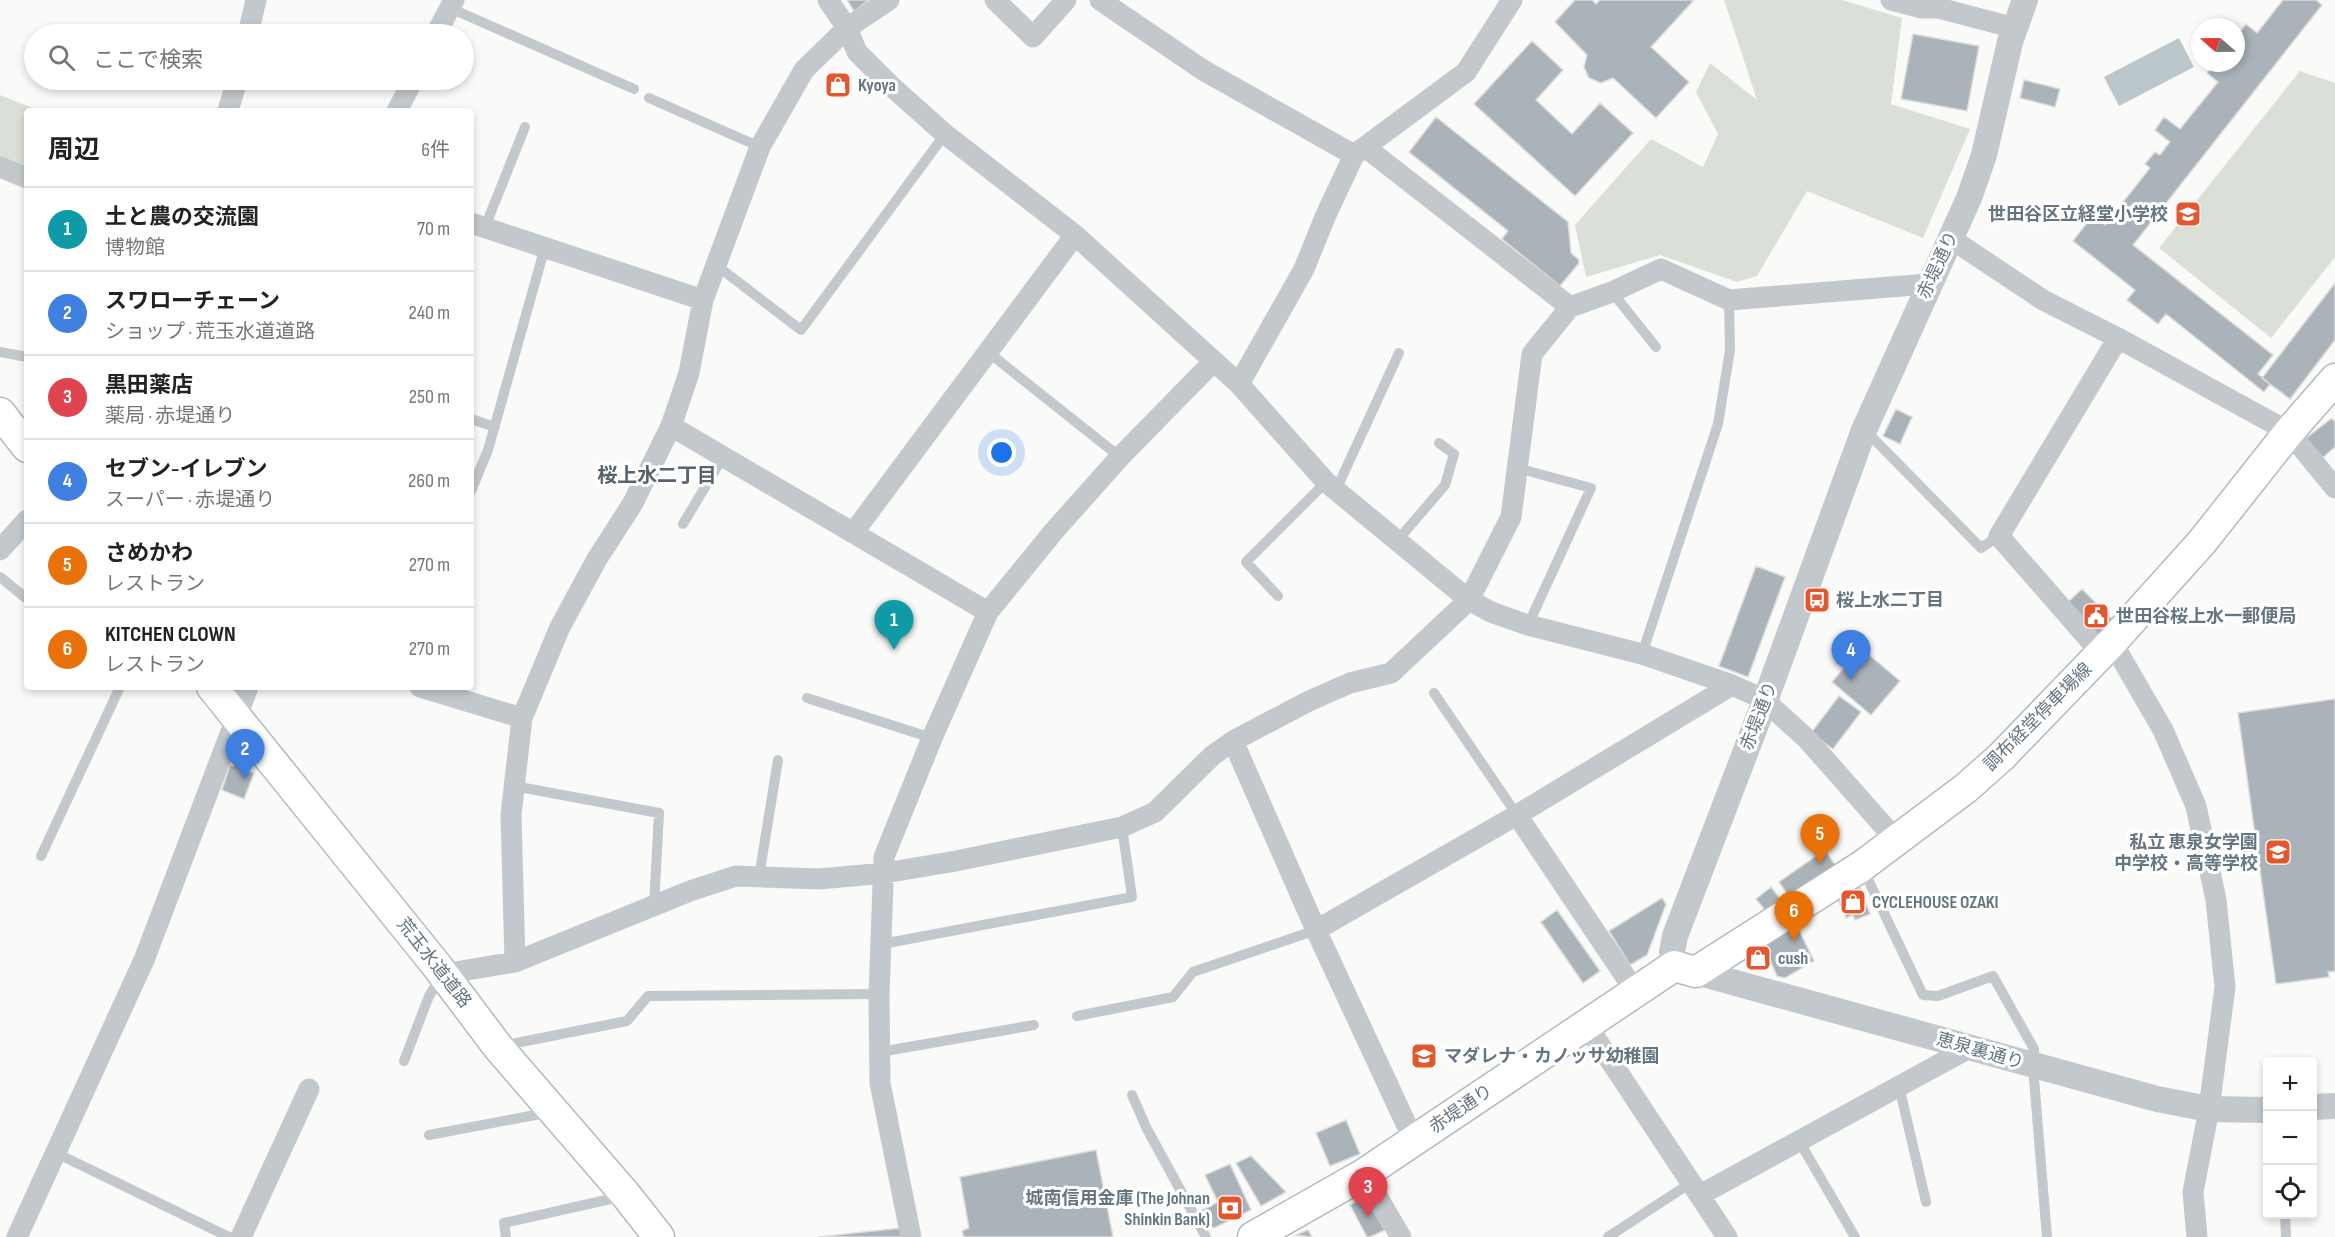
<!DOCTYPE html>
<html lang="ja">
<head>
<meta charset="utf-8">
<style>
  :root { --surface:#fff; --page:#f6f6f6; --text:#222; --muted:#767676; --line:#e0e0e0; --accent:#e4572e }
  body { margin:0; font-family:"Sofia Sans Condensed","Noto Sans JP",sans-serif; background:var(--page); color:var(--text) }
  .controls { position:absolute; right:18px; bottom:18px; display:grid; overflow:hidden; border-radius:6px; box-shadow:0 3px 9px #0003 }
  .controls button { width:54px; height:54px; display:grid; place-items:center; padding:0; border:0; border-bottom:2px solid var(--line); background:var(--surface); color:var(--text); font:30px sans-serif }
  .compass { position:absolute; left:2191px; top:18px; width:54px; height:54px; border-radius:50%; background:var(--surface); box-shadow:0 3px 9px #0003; rotate:290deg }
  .you { position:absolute; left:1002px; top:453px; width:21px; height:21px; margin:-15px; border:4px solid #fff; border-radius:50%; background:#1a73e8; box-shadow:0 0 0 9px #1a73e833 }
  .badge { display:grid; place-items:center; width:39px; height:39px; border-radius:50%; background:var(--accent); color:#fff; font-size:20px; font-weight:700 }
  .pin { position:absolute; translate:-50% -50px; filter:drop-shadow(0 2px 3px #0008) }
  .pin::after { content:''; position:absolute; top:32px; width:21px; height:18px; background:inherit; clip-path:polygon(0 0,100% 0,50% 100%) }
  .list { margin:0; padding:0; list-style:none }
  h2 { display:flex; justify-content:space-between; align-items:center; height:78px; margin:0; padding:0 24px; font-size:26px }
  h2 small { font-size:20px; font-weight:400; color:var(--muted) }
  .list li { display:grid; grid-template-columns:39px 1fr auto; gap:18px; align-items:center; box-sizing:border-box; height:84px; padding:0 24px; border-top:2px solid var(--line) }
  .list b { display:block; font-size:22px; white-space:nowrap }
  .list p { margin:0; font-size:20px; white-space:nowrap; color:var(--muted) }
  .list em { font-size:20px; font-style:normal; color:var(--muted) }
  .icon { flex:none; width:33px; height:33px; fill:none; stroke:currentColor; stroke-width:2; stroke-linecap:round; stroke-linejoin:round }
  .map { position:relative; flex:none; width:2335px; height:1237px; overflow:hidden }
  .search { position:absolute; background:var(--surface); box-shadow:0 3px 9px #0003; left:24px; top:24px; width:450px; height:66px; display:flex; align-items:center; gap:15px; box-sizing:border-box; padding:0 21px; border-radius:33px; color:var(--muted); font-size:22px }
  .panel { position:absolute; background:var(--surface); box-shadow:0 3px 9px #0003; left:24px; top:108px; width:450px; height:582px; border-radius:6px }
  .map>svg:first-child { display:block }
  .green { fill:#dadfd7 }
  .water { fill:#bbc7cb }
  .building { fill:#aab3b9; stroke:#dcdcda; stroke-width:1.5 }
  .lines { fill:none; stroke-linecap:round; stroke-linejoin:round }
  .secondary-casing { stroke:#b3babf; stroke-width:33 }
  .service { stroke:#c3c8cc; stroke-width:10 }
  .minor { stroke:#c3c8cc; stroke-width:21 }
  .tertiary { stroke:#c3c8cc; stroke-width:26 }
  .secondary { stroke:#fff; stroke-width:30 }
  .labels { text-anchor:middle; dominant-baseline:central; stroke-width:6; stroke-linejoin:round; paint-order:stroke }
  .poi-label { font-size:18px; font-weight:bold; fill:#657683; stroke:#fff; text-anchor:start }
  .street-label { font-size:18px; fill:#657683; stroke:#fff }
  .neighbourhood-label { font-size:20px; font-weight:bold; fill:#57646e; stroke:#fff }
</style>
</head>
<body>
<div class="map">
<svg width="2335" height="1237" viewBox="0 0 2335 1237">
  <rect width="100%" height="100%" fill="#fafaf8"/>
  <!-- green -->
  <path class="green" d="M1724,0H1842L1902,18L1891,104L1970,129L1923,238L1807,191L1757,276L1737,282L1660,255L1586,277L1575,225L1651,139L1703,167L1718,134L1696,92L1710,63L1757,100Z
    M2300,71L2335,83V257L2271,338L2159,248Z
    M0,95L40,111H27V173L0,162Z"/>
  <!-- water -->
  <path class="water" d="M2179,38L2194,67L2119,106L2104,77Z"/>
  <!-- building -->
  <path class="building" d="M847,0H869L854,11Z
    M1575,0H1592L1596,4L1600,0H1694L1651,47L1689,82L1656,118L1613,78L1601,83L1589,78L1584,67L1587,55L1555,22Z
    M2283,0H2316L2322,5L2133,245L2273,355L2258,374L2270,384L2264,392L2166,314L2158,324L2127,300L2135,290L2073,241L2093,215L2105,225L2150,168L2145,164L2155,152L2160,155L2170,142L2155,130L2164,117L2180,129L2218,82L2207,73L2215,63H2236V37L2246,24L2257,33Z
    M1913,34L1979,46L1967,111L1901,99Z
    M1532,41L1563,70L1536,100L1572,134L1600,103L1633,133L1575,196L1474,104Z
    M2024,80L2060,89L2055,107L2020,98Z
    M1436,117L1568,222L1571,253L1578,259L1579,263L1560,286L1502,239L1508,231L1409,152Z
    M2335,283V340L2290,399L2262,378Z
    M1896,409L1912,417L1900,444L1883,436Z
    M2332,418L2335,422V447L2321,459L2305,439Z
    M1756,566L1785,577L1748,677L1719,666Z
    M2082,589L2115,622L2098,637L2068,602Z
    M1861,648L1900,681L1871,715L1832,682Z
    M1839,696L1861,712L1833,749L1811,733Z
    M2335,699V971L2328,972L2329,977L2276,984L2238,713Z
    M238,753L248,756L244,770L254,773L244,799L222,790L230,765L233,766Z
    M1825,850L1840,872L1794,904L1779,882Z
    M1771,887L1784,904L1770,916L1756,899Z
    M1860,887L1870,914L1855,920L1853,915L1846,918L1839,901L1841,894Z
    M1662,898L1666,904L1647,955L1630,965L1609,931Z
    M1557,910L1600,971L1583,983L1541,922Z
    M1796,924L1814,961L1785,978L1777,976L1762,942Z
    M1762,947L1770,963L1759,969L1751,952Z
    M1346,1120L1360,1154L1330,1166L1316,1133Z
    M1096,1150L1113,1237H964L962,1231L969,1228L960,1177Z
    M1251,1156L1286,1192L1261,1206L1236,1163Z
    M1230,1164L1251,1210L1214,1228L1203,1224L1198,1212L1218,1202L1205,1175Z
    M1365,1196L1385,1230L1370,1237H1367L1350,1205Z
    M901,1228L902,1237H818Z
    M1308,1230L1312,1237L1296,1235Z"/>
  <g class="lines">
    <!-- secondary casing -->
    <g class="secondary-casing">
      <path id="secondary" d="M0,413L27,447
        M212,687L437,966L498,1047L626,1195L659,1237
        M1253,1237L1364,1174L1674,966L1696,972L1862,866L1966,788L2001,757L2112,642L2202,542L2289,432L2335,379"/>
    </g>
    <!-- service -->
    <path class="service" d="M450,8L634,89
      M649,98L760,147
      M485,227L525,127
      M716,265L801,330L945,134
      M1612,292L1656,347
      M0,352L27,357
      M988,352L1120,457
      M471,419L495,427
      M1866,431L1981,548L1999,536
      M1517,468L1591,488L1528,625
      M1336,490L1399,353
      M471,491L488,450L545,247
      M683,524L723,457
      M1397,541L1445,485L1454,454L1439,443
      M0,577L27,599
      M1278,596L1246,562L1326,482
      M1642,654L1718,424L1730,350L1729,300
      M1434,693L1517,815
      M807,698L932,738
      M514,786L659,813L654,906
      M41,856L120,687
      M1863,869L1923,995L1938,996L1993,976L2034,1049L2033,1067L2047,1237
      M759,877L778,760
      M882,944L1132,897L1122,827
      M1077,1016L1173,997L1193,972L1316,930
      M501,1046L627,1021L648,996L879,994
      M880,1052L1034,1025
      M404,1061L429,996L441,977
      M1899,1086L1926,1202
      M1132,1095L1147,1129L1206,1237
      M429,1135L551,1112
      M1799,1141L1855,1237
      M56,1153L229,1237
      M2285,1214L2286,1237
      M506,1237L504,1223L624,1196
      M1608,1237L1692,1182"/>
    <!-- minor -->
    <path class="minor" d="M828,0L847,28L857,52L890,85L945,134L1075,235L1239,384L1326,482L1469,600L1491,612L1528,625L1642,654L1732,685L1752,694L1765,701L1807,739L1897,841
      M995,0L1033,37L1066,0
      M1100,0L1203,70L1354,155
      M1891,0L1922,8H1939L2015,28
      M248,34L256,0
      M436,34L454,0
      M228,111L237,80
      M397,111L413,80
      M1365,147L1570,307
      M0,167L27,178
      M471,223L703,300
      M1950,238L2043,300L2118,338L2289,432L2335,488
      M1239,384L1304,269L1325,217L1354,155L1466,72L1512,0
      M671,426L988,612
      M853,533L1075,235
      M0,550L27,520
      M2112,642L2163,730L2196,806L2216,900L2225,987L2209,1109L2193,1192L2197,1237
      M2101,653L1999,536L2118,338
      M420,687L522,718
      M1233,741L1316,930L1414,1141
      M1517,815L1635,991
      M1316,930L1517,815L1732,685
      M515,962L511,815L522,718L560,627L597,559L633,503L671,426L689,373L703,300L760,147L804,70L847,28L889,0
      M443,974L515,962L690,891L736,876L819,879L885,873L956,861L1122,827L1155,812L1213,755L1233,741L1309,701L1350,683L1391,673L1469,600L1511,517L1532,354L1570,307L1612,292L1661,269L1729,300L1928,284
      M1586,1024L1727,1237
      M1364,1174L1401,1237
      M1700,1195L1969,1048
      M17,1237L144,960L248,687
      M241,1237L309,1089
      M911,1237L880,1083L879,994L884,857L932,738L988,612L1054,531L1120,457L1214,361"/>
    <!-- tertiary -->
    <path class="tertiary" d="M1674,966L1672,952L1675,936L1765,701L1864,430L1969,198L1984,155L2010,42L2025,0
      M1696,972L2157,1099L2209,1109L2268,1110
      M2312,1107L2335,1106"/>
    <!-- secondary -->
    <use href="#secondary" class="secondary"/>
  </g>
  <!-- icons -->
  <defs>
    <g id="shop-square" transform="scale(1.35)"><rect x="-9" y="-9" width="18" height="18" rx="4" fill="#e4572e" stroke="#fff"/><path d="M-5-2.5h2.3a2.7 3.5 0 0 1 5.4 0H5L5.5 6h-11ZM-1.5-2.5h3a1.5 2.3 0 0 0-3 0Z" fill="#fff"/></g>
    <g id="school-square" transform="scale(1.35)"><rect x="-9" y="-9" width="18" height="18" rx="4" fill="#e4572e" stroke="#fff"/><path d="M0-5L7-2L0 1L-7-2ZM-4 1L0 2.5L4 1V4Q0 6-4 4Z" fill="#fff"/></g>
    <g id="bus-square" transform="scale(1.35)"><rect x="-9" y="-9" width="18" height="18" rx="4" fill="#e4572e" stroke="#fff"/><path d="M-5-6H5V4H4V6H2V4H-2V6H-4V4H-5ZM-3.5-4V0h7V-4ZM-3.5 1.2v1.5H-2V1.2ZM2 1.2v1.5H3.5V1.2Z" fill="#fff"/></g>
    <g id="civic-square" transform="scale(1.35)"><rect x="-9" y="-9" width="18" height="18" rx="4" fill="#e4572e" stroke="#fff"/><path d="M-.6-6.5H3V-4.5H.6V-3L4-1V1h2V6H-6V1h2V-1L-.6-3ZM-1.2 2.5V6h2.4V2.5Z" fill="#fff"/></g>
    <g id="bank-square" transform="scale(1.35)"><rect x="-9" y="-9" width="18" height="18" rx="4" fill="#e4572e" stroke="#fff"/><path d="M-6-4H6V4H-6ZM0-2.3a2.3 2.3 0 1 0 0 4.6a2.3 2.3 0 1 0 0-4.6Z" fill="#fff"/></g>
  </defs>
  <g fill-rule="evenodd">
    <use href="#shop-square" x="838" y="85"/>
    <use href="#school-square" x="2188" y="214"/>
    <use href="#bus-square" x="1817" y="600"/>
    <use href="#civic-square" x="2096" y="616"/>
    <use href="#school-square" x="2278" y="852"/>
    <use href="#shop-square" x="1853" y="902"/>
    <use href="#shop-square" x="1758" y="958"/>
    <use href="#school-square" x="1424" y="1056"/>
    <use href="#bank-square" x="1230" y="1208"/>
  </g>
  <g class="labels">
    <!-- poi labels -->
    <g class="poi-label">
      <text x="858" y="85">Kyoya</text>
      <text x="2168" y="214" text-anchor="end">世田谷区立経堂小学校</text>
      <text x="1836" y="600">桜上水二丁目</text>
      <text x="2116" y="616">世田谷桜上水一郵便局</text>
      <text x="2258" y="842" text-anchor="end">私立 恵泉女学園<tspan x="2258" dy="21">中学校・高等学校</tspan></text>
      <text x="1872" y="902">CYCLEHOUSE OZAKI</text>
      <text x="1778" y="958">cush</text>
      <text x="1444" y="1056">マダレナ・カノッサ幼稚園</text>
      <text x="1210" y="1198" text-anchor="end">城南信用金庫 (The Johnan<tspan x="1210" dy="21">Shinkin Bank)</tspan></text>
    </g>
    <!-- street labels -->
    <g class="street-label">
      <text transform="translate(1938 265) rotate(-65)">赤堤通り</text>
      <text transform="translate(1759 716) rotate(-69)">赤堤通り</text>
      <text transform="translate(2038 717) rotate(-45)">調布経堂停車場線</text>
      <text transform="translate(434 963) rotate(52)">荒玉水道道路</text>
      <text transform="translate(1980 1051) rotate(16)">恵泉裏通り</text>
      <text transform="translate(1461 1109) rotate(-34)">赤堤通り</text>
    </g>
    <!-- neighbourhood labels -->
    <g class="neighbourhood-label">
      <text x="657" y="476">桜上水二丁目</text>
    </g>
  </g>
</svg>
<div class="controls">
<button>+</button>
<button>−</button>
<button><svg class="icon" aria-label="locate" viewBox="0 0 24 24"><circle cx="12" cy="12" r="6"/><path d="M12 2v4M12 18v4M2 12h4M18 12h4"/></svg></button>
</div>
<svg class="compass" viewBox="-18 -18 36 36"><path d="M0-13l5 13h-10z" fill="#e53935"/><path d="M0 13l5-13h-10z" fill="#767676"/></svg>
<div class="you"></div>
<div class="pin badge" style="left:894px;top:650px;background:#0f9aa8">1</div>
<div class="pin badge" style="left:245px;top:779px;background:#3f7fe0">2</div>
<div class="pin badge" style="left:1368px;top:1217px;background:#e0444e">3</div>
<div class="pin badge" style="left:1851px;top:680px;background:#3f7fe0">4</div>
<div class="pin badge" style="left:1820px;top:864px;background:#e8710a">5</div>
<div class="pin badge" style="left:1794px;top:941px;background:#e8710a">6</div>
<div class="search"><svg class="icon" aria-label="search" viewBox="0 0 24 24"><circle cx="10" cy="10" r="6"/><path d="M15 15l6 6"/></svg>ここで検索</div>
<section class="panel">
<h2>周辺<small>6件</small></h2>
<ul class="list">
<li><span class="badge" style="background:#0f9aa8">1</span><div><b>土と農の交流園</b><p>博物館</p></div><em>70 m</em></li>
<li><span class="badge" style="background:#3f7fe0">2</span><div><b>スワローチェーン</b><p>ショップ · 荒玉水道道路</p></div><em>240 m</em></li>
<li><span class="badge" style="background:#e0444e">3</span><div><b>黒田薬店</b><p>薬局 · 赤堤通り</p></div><em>250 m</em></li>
<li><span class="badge" style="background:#3f7fe0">4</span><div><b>セブン-イレブン</b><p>スーパー · 赤堤通り</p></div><em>260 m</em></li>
<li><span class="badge" style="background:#e8710a">5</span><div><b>さめかわ</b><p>レストラン</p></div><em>270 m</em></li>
<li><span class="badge" style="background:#e8710a">6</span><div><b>KITCHEN CLOWN</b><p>レストラン</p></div><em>270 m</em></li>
</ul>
</section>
</div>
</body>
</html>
